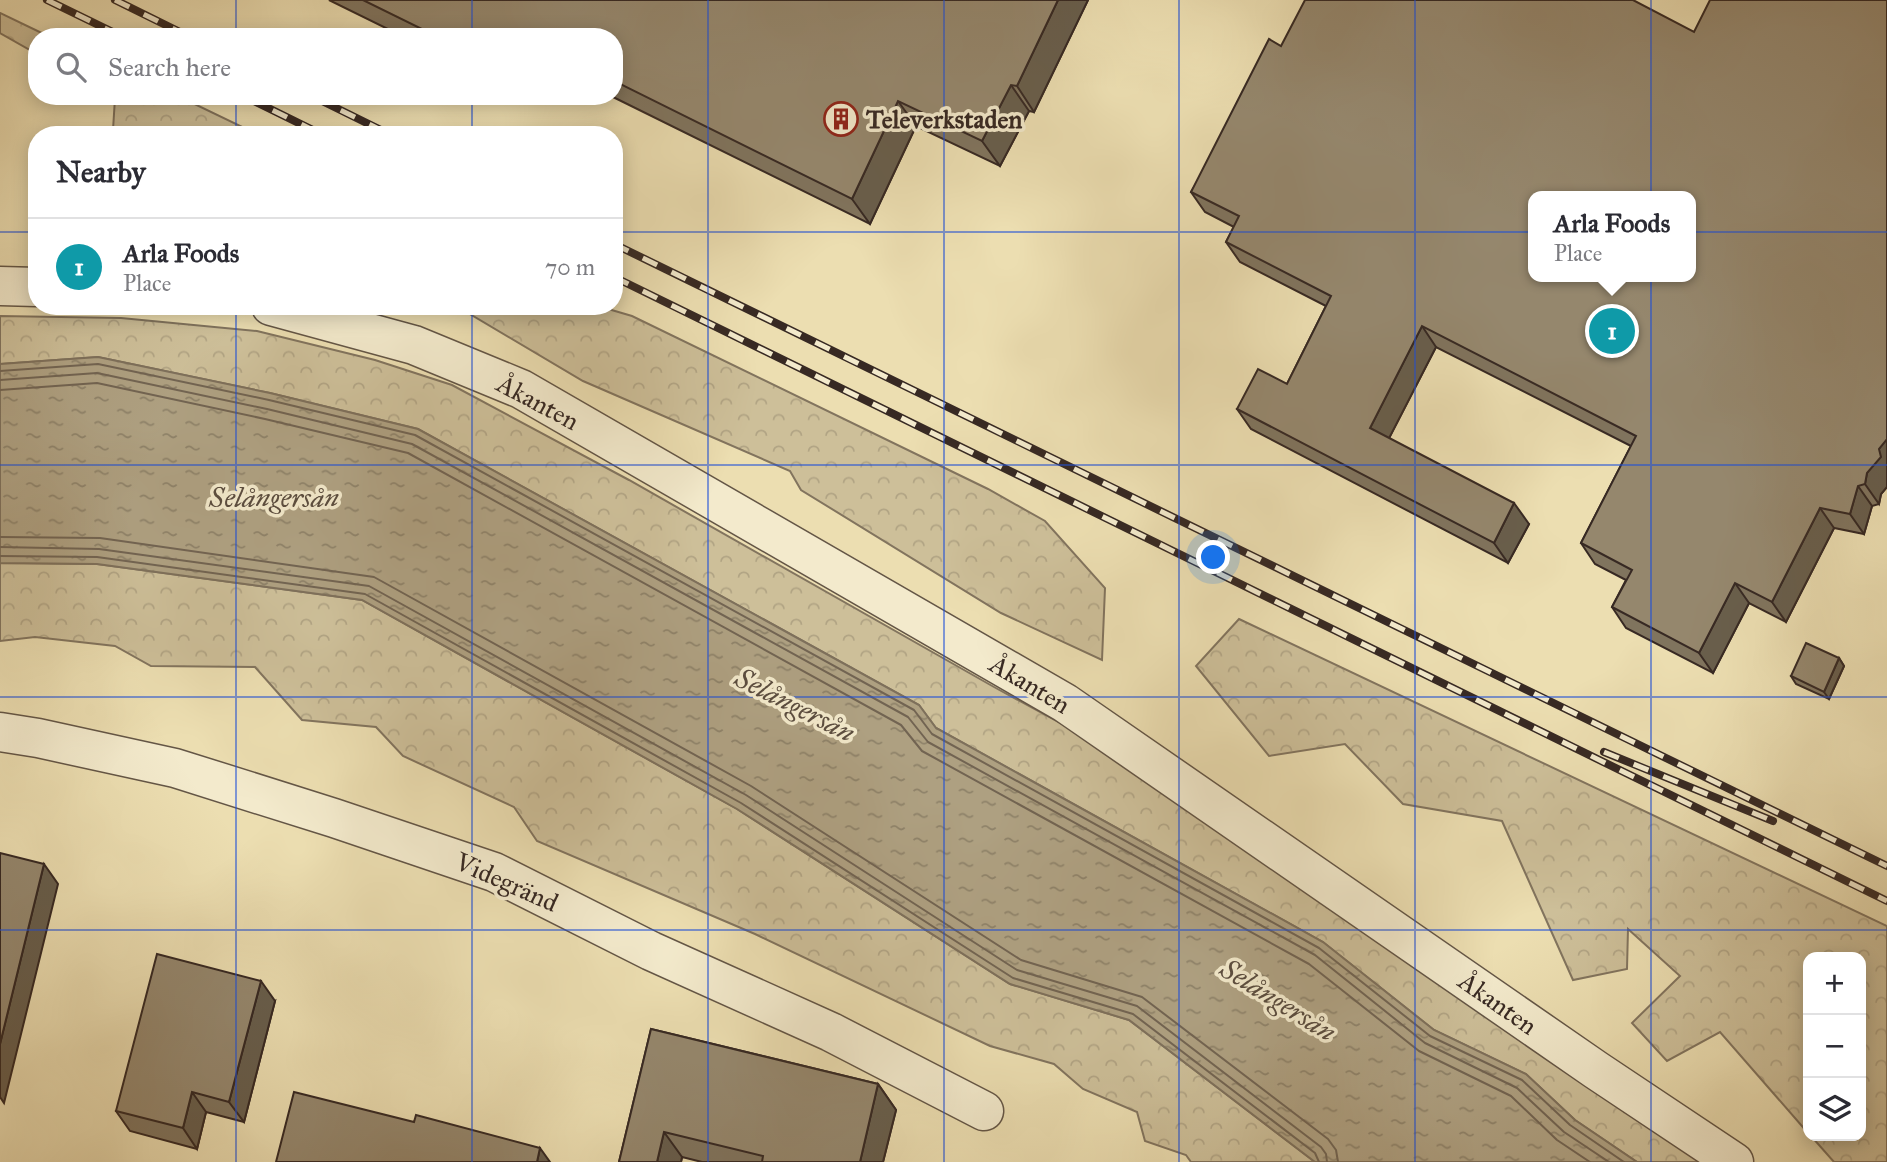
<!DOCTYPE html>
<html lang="en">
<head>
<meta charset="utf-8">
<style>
  :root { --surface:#fff; --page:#f2f2f3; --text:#2b2b33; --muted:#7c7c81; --line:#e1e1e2; --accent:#0b8043 }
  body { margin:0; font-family:"IM FELL Great Primer",serif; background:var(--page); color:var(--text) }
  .controls { position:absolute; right:21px; bottom:21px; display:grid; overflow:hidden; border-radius:14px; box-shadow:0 4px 18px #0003 }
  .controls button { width:63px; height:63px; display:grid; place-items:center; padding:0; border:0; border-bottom:2px solid var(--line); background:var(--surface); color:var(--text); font:35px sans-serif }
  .you { position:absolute; left:1214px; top:558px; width:24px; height:24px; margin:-18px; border:5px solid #fff; border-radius:50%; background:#1a73e8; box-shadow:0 0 0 10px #1a73e833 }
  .badge { display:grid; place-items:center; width:46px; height:46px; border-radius:50%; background:var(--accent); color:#fff; font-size:23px; font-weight:700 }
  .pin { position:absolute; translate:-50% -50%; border:4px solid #fff; box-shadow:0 2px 7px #0006 }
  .popup { position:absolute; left:1528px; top:191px; width:168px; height:91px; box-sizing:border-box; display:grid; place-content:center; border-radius:14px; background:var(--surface); filter:drop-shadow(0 2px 5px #0005); font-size:23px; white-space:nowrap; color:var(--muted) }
  .popup b { font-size:26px; color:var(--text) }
  .popup::after { content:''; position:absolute; left:50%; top:100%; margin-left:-14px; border:14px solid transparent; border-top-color:var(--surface) }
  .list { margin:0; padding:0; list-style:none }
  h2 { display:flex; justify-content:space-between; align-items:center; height:91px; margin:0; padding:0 28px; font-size:30px }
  h2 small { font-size:23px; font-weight:400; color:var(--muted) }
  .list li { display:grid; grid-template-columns:46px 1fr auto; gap:21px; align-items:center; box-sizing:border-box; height:98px; padding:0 28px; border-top:2px solid var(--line) }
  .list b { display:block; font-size:26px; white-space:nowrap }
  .list p { margin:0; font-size:23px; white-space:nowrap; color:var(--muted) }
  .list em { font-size:23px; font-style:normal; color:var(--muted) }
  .icon { flex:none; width:38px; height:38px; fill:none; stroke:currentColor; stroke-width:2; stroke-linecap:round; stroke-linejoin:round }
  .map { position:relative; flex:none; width:1887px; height:1162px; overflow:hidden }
  .search { position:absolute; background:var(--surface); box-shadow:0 4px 18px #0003; left:28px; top:28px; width:595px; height:77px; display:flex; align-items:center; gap:18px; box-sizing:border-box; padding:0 24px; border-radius:28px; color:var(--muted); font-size:26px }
  .panel { position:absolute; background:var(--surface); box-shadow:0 4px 18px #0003; left:28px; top:126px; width:595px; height:189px; border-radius:28px }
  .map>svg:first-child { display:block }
  .forest { fill:url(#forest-crowns); stroke:#82745e; stroke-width:2 }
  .water { fill:url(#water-ripples); stroke:#7e705b; stroke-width:2 }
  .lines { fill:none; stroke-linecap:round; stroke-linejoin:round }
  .shore { stroke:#726452; stroke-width:2 }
  .street-casing { stroke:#645646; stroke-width:41 }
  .street { stroke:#f3eacc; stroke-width:38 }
  .rail-casing { stroke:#372923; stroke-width:8 }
  .rail { stroke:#f3eacc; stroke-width:5; stroke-dasharray:16; stroke-linecap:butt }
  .wall { fill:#80745e; stroke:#372923; stroke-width:2 }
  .shaded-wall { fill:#685e4c; stroke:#372923; stroke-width:2 }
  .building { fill:#95876d; stroke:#372923; stroke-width:2; fill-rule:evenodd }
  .grid { fill:none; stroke:#1d4ed8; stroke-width:2; stroke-opacity:0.55 }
  .labels { text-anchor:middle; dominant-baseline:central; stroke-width:7; stroke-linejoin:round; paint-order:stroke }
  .poi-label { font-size:26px; font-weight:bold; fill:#372923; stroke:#f3eacc; text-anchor:start }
  .street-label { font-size:26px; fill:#372923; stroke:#f3eacc }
  .water-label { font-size:28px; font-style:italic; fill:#5b4d3f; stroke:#f3eacc }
</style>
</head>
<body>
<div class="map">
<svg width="1887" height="1162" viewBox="0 0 1887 1162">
  <defs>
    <pattern id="forest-crowns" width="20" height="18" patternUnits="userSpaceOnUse" patternTransform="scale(1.75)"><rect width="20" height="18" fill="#cdbf99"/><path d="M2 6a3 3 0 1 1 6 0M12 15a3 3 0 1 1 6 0" fill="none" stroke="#b1a484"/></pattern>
    <pattern id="water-ripples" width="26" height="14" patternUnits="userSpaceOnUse" patternTransform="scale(1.75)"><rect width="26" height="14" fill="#aea081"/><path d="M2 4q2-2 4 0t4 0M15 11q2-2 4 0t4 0" fill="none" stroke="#8e8269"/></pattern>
  </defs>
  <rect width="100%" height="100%" fill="#ecdeb1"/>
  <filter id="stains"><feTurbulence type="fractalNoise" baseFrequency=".00286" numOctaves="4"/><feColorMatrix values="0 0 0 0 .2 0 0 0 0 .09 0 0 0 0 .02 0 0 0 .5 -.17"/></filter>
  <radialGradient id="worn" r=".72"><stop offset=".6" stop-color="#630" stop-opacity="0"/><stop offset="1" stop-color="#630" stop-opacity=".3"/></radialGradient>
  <!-- forest -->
  <path class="forest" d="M0,13L50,37H37V54L0,33Z
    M112,96H178L259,135H115L113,130L115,98Z
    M440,306H598L632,316L988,489L1045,521L1105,588L1102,660L1001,613L801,490L790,471L583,381L468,313Z
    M0,316L121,318L257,331L375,360L452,385L629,480L994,687L1112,751L1707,1162H1637L1575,1120L1526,1074L1434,1030L1323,942L936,728L919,705L418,429L270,393L98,357L0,364Z
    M0,563L97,564L362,600L737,809L1010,984L1129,1020L1315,1162H1191L1186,1155L1145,1141L1137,1112L1083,1089L1054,1064L990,1046L755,934L537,841L514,807L403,756L376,727L302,720L255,667L151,666L115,646L35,637L0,641Z
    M1239,619L1887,926V1162H1834L1811,1136H1861V957H1808V1133L1720,1032L1667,1061L1632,1023L1680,976L1628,929L1627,969L1573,980L1502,821L1403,804L1345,744L1269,756L1196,666Z"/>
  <!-- water -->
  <path class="water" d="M98,357L270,393L418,429L919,705L936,728L1323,942L1434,1030L1526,1074L1575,1120L1637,1162H1315L1129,1020L1010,984L737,809L362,600L97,564L0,563V364Z"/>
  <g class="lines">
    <!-- shore -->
    <path class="shore" d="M0,371L98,364L269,400L415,435L914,710L932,734L1319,948L1430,1036L1522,1080L1570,1125L1624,1162
      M0,380L97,373L267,409L412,444L908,717L928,742L1315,955L1425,1043L1517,1088L1564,1132L1609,1162
      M0,390L97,383L265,419L408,453L901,725L922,751L1309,964L1419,1051L1511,1096L1557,1140L1590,1162
      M0,537L100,538L374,577L751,786L1021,960L1142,997L1328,1139L1336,1150L1338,1162
      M0,547L99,549L369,586L746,795L1017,970L1137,1006L1321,1147L1326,1154L1327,1162
      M0,556L97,557L365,594L741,803L1013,978L1133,1014L1315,1153L1319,1162"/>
    <!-- street casing -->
    <g class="street-casing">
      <path id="street" d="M0,286L37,287
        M271,306L414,345L521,389L1065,703L1596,1070L1734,1162
        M0,732L38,738L175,768L334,818L494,872L651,951L831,1032L984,1111"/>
    </g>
    <!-- street -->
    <use href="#street" class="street"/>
    <!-- rail casing -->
    <g class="rail-casing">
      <path id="rail" d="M47,0L123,37
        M115,0L190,37
        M244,96L323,135
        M312,96L391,135
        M614,244L1887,866
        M614,277L1887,901
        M1604,752L1773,821"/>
    </g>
    <!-- rail -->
    <use href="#rail" class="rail"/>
  </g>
  <!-- wall -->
  <path class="wall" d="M329,0H1088L1034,112L1029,111L1000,166L916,126L870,224L611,96H614V37H404Z
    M1887,0V487L1881,494L1879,504L1872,506L1864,534L1834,528L1786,622L1749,603L1713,673L1626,628L1612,607L1626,580L1595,564L1581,543L1631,446L1436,347L1389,438L1529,524L1508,563L1251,429L1237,409L1287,384L1326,306L1240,262L1226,242L1234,227L1205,212L1191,192L1281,46L1694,32Z
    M1839,658L1844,666L1829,699L1796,684L1791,676Z
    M275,1001L244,1122L206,1112L197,1149L130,1131L116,1111Z
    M651,1029L878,1084L896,1110L883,1162H702L682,1157L681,1162H619Z"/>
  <!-- shaded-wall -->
  <path class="shaded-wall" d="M1058,0H1088L1034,112L1017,86Z
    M1011,85L1029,111L1000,166L982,141Z
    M898,101L916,126L870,224L852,199Z
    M1422,326L1436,347L1384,448L1370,428Z
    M1887,439V487L1881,494L1879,504L1865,484L1867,473L1879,449Z
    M1858,486L1872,506L1864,534L1850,514Z
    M1514,503L1529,524L1508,563L1494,543Z
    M1820,508L1834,528L1786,622L1772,602Z
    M1735,583L1749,603L1713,673L1699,653Z
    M1839,658L1844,666L1829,699L1824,692Z
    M44,864L58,884L4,1103L0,1097V1044Z
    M261,981L275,1001L244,1122L229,1102Z
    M878,1084L896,1110L883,1162H860Z
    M192,1092L206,1112L197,1149L183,1128Z
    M664,1132L682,1157L681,1162H657Z
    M540,1148L550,1162H537Z"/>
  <!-- building -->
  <path class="building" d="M363,0H1058L1017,86L1011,85L982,141L898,101L852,199L614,81V37H438Z
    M1305,0H1633L1694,32L1710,0H1887V439L1879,449L1881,457L1867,473L1865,484L1858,486L1850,514L1820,508L1772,602L1735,583L1699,653L1612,607L1632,570L1581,543L1636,436L1422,326L1370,428L1514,503L1494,543L1237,409L1258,369L1287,384L1331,296L1226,242L1239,216L1191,192L1269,39L1281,46ZM1533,196H1691V277H1533Z
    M1806,643L1839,658L1824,692L1791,676Z
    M0,853L44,864L0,1044Z
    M157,954L261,981L229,1102L192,1092L183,1128L116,1111Z
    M651,1029L878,1084L860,1162H762L763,1156L664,1132L657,1162H619Z
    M294,1092L414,1122L416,1115L540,1148L537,1162H276Z"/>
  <!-- grid -->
  <path class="grid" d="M236,0V37M472,0V37M708,0V1162M944,0V1162M1179,0V1162M1415,0V1162M1651,0V1162M236,96V135M472,96V135M0,232H37M614,232H1887M236,306V1162M472,306V1162M0,465H1887M0,697H1887M0,930H1887"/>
  <!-- icons -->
  <defs>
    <g id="building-ring" transform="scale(1.75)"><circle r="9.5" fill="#f3eacc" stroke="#8f2418" stroke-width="1.5"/><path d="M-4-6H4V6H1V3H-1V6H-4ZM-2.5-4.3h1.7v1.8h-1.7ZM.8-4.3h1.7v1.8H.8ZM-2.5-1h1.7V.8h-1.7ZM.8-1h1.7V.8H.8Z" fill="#8f2418"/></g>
  </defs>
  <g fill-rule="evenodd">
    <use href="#building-ring" x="841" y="119"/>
  </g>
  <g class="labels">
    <!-- poi labels -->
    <g class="poi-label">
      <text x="866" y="119">Televerkstaden</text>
    </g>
    <!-- street labels -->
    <g class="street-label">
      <text transform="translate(538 402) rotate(28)">Åkanten</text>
      <text transform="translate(1030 684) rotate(31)">Åkanten</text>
      <text transform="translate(507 882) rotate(24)">Videgränd</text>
      <text transform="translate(1498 1003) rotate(35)">Åkanten</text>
    </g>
    <!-- water labels -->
    <g class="water-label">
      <text x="274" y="497">Selångersån</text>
      <text transform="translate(795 705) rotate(27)">Selångersån</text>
      <text transform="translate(1278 1000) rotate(32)">Selångersån</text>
    </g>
  </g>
  <rect width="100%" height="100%" filter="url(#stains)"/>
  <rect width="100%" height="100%" fill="url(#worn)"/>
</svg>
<div class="controls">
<button>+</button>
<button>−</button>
<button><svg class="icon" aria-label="layers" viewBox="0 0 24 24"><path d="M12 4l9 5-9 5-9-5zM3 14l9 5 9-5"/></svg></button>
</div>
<div class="you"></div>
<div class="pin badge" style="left:1612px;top:331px;background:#0f9aa8">1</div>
<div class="popup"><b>Arla Foods</b>Place</div>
<div class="search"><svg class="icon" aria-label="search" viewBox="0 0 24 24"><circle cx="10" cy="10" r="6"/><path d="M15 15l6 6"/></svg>Search here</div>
<section class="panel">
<h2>Nearby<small></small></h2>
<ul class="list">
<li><span class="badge" style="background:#0f9aa8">1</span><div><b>Arla Foods</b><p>Place</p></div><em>70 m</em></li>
</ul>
</section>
</div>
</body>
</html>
